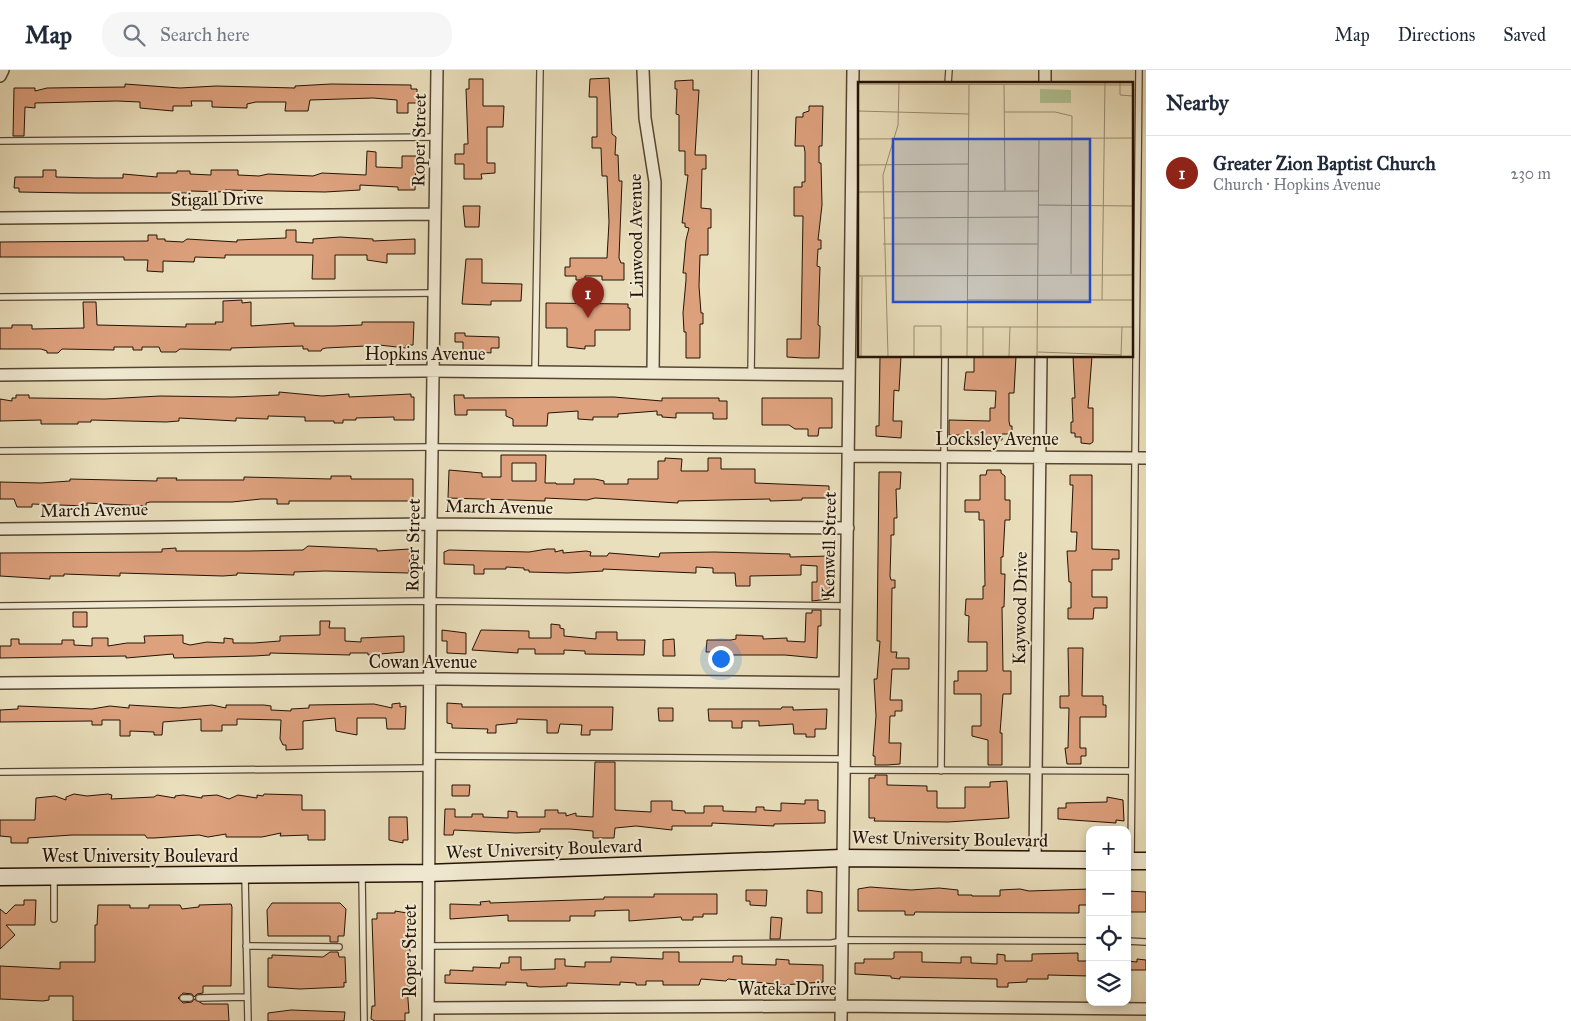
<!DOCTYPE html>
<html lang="en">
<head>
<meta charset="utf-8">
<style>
  :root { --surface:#fff; --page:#f6f6f7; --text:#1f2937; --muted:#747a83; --line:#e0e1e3; --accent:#8f2418 }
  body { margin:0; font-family:"IM FELL Great Primer",serif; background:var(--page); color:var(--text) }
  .controls { position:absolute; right:15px; bottom:15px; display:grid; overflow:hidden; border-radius:10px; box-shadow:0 2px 8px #0003 }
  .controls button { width:45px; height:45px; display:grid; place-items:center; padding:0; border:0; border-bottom:1px solid var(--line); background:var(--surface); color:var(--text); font:25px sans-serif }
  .you { position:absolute; left:720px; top:588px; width:18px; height:18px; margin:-12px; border:4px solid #fff; border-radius:50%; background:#1a73e8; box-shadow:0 0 0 8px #1a73e833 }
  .badge { display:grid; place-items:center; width:32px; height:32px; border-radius:50%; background:var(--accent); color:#fff; font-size:16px; font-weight:700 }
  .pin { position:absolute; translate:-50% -41px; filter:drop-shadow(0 1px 2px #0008) }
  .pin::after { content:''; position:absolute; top:26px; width:18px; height:15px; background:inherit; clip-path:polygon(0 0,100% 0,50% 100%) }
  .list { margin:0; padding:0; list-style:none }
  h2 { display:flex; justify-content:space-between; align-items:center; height:65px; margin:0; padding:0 20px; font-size:21px }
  h2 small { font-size:16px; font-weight:400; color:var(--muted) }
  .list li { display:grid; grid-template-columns:32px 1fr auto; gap:15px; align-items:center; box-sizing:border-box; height:75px; padding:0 20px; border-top:1px solid var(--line) }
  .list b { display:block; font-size:19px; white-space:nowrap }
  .list p { margin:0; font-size:16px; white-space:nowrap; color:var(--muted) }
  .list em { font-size:16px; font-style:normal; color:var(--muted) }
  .icon { flex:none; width:28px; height:28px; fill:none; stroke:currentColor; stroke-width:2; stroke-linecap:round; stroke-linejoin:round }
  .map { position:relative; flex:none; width:1146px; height:951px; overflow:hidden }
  header { display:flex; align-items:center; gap:30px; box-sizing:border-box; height:70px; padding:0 25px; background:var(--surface); border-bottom:1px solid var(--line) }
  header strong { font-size:24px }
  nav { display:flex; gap:28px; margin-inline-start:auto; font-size:18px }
  .search { width:350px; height:45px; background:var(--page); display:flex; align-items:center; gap:12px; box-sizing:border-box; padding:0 18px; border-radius:20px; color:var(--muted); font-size:19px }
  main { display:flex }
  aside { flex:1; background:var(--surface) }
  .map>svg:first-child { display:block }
  .building { fill:#dda17d; stroke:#241205; fill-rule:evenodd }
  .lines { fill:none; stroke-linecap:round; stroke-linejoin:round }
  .lane-casing { stroke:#564533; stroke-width:8 }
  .street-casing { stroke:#564533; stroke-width:14 }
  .secondary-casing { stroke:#241205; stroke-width:19 }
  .lane { stroke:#f1ead3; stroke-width:5.5 }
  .street { stroke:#f1ead3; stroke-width:11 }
  .secondary { stroke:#f1ead3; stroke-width:16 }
  .labels { text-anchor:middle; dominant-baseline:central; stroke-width:4; stroke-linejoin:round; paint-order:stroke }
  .street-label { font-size:18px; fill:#241205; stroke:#f1ead3 }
  .inset-road { fill:none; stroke:#9b8d73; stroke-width:1 }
  .view { fill:#1d4ed8; fill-opacity:0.15; stroke:#1d4ed8; stroke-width:2.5 }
  .inset-edge { fill:none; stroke:#241205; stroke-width:2.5 }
</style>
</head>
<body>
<header>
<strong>Map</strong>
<div class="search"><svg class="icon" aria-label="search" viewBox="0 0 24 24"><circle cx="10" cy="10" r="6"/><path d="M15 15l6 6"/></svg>Search here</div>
<nav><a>Map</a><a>Directions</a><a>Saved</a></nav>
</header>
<main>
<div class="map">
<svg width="1146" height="951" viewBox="0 0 1146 951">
  <rect width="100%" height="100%" fill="#eadfbc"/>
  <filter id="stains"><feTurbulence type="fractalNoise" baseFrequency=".004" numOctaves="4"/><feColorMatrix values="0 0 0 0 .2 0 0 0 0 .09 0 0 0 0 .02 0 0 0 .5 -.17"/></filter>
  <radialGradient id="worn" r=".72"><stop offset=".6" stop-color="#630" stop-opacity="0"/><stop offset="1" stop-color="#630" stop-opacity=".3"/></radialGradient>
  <!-- building -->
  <path class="building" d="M609,8L612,64L616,67L615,85H618L619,111H622L619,188L621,193H624V210H602V206H585V210H576V206H565V197H570V188H607L609,152L607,106H602L601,78H592V67H597V27H589L590,9Z
    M469,9H483V36H504L503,57H487V93H495V103L481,104L482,109H464V94H455V84H464V74H468L466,19H469Z
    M693,10V20H699L695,85H706V99H702L701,138L711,139V158H708V185H700L699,216L701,243H703V254H700V288H686V262H684L683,243L686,210V203H683L686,170L689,158L685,157V153H682L688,105H685V81H679V45L676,44L677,19H675V11Z
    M125,14L180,18L216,16L295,18V16L331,14L411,15V19H417V33H408V43H397V30L373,28L310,30L308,41H285L286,32H256L247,34V38L212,37V31H191L192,36H173V41L140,38V32L117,31L35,33V38L25,37L24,66H13L14,18H35V21L47,18L125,17Z
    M809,36H823L822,76H819V93H821L822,135L818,170H821V179H818L817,196L820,197L818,255L820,256V264L819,288H802L787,287V269H801L803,146H794V117H802V112H805V82L804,76H795L796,47H803V43L809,41Z
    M367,81L376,82V97L402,98V86H416L415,120H398V117L360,115V120L325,122L225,120V122L191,121V123H77L19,122V118H14L15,107H43V100H56V107L96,108H123V104L157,107V103H177V101H190V104L211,105V100H238V105L259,106L268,104L313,106L322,103L366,105Z
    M463,136H480L479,157H465Z
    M286,160H296V172L313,173V169L340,167L373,169V171L415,169V184H387V193L367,190V185H335V209H312L313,185H225V188L195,187L194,192L163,191V202L147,201L148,190H124V187H0V172L148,171V165H157V169H165V171L183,172L187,169L237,172V170L286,168Z
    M466,189H482V213L522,214L521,231H491V235L462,234Z
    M242,230V233L251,232V256L294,253V256H334L362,255V252H414L413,275H406V278L379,275V278H366V276L326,278L322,279L321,281H308V279H303V276L231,278V280L180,279L176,282H161L159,277H142V280H133V277H114V280L62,279L58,283H47V281L41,279H0V258H12V255H32V259L84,258L83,232H96L97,255L186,257V254H216L215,252H223V231Z
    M546,233L628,234V238H630V260H595V276H585V279L567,277V258H546Z
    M455,263H465V266L499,267V278H491V283L479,282V288H463V272H455Z
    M880,286H901L899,321L894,320L893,351H902L901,368L876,366V356H879Z
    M974,286H1016L1014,323H1009V351L1010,356H1012V364H1002V370L960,369V365H949V350L990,351V338H995L996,321L964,320L966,302H974Z
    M1073,286H1092L1088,338H1093V372L1090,374L1081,373V367H1075V363H1071V352H1073L1072,328H1075Z
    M279,322L322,326L349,324V327L411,324V327H414V350H394V347L356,348V350H343V353H334V351H305V347L268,346V349L236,348V351L179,348V351L166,352L91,350V352H78V354H41V350L0,351V329L12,331V328H16V325H29V328H34L105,329L160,326L233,327L279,325Z
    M454,325H464V328L614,327L662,331V328H719V331H727V349H713V343H676V348L662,347V345H657V341L618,344V347H593V350L578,349V341L548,343L547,356H513V349L506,346V340H467V345H455Z
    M762,328H832V358H819L818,366H808V359H795L789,355H762Z
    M501,385H546L545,413H556V414H574V409H595L604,411V414H628V409H658V391H665V388L682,389L681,401H708V388H721V399H755V413L829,416V428H802V430L770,431V429L678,431V433L595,428L587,430L545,428V431L448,428L449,400L482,403V407H501ZM512,393H536V411H512Z
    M987,400H1001V403L1005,406V430H1010V450H1005L1003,487H1001V504H1005L1004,537H1002L1003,601H1011V624H1003L1000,663H1002V695H988V670L972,666V656H981V624H954V611H958V601H987V572H968L969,546L965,545L966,529H983V516H985L984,450H979V442H965V430H980V405H986Z
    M879,402H901L900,419H896L897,448H894V465H891V473L890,506L891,510H895V518H892L891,582H897L896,588H909V599H892L890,630H902V641H895V646H890L889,673H901L900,694L887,695H875V686H873L876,646L874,609H877L880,571H877Z
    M1070,405H1092V479L1119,480V489H1112V500H1092V527H1107V538H1094L1093,549H1068V538H1071V512H1069L1067,481H1076L1077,462H1071L1073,415H1070Z
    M331,406H351V409H413V431H289V434H277V429H261L232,432H150L146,433V436L87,433V436L32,434V437H17L14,429H0V412L41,413L70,411V409L157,411V408H177L176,410H244V407L331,409Z
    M308,476L377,479V481L410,479L409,503L325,501L294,502V505L237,503V505L223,506L120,503V506L64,504V506H50V509L0,506V483L162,482V479L176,478V481H249L303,480Z
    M547,479H555V482L563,480V483L586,481L591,482L590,486H607L609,483L659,487L660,483L714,482L790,484V487L831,486L829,529L812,531V512H817V496L801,495V505L750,506V516H736L735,503H713V498L696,497V503L603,499V501L568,503L529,502V500H524V498L506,497V499H484V504H474V495L444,494V482L449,480L529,482Z
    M812,540H821V556H818L817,588L785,585H712V582H706L707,570H731L736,569V565L763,566V569L787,568V571L805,572L806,543H812Z
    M73,542H87V557H73Z
    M320,551H330L329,558H345V571L361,572V568L404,566V582L368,585V583H350V585L270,583V585L254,586L174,588L173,584L126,588V586L0,588V576H11V569H19V574H62V570H74V575L92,576V568H108V576L127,573H145L144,566L183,565V573L190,575L207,572L224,573V568L233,569V573H254L280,571V566L320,565Z
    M551,554L560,555V558L564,559V566L596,569V562H617V570H645L644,585L585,584V581L564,580V584H535V579H518V583L472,580L481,560L529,561V568H551Z
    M442,560L466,563V584L447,583V571H442Z
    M674,569L675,586H663V570Z
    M1068,578H1083L1082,626H1103V635H1106V647H1080V678H1086V686H1081V694H1067L1065,678H1068L1069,638H1060V626H1069Z
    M400,633V637L406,636L405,659H387L386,648H357V665L336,661L335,648L303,651V679L286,680V675H283L280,669L281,650L237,649V655H222V661H201V649L163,652L162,665H154V662L130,661V666H120V650H102V655H92V651L0,652V640L18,639V636L92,639L110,636L129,638V635L179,638L212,635L226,638V635H264L271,636V640L291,641V639L309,638V635L374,634L392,638V634Z
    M447,633L462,634V637H613L612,660H590V665H581L582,655L560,654L558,663H547V650L517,649V653L496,655V663H487L488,659L452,658V654L447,653Z
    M782,637H793V640L827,639L826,659H815V667H806V664H794L793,654L759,656V651H742V658H732V651H709L708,639H781Z
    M658,638H673V651H659Z
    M595,692H615V740L651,742V731H672V740L685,741V743H704V736H723V741L756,742V737H764V740L781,741V733L805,734V730H818V740L825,741V753L774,754V756L712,753V756H672V760L636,756L615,758L614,768H593V761L570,759H540V762L516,763L454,760L453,765H444L445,739H455V747H472V744H483V747L508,748V741L517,742V747H545V740H558V743H566V746L576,743V746L593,747Z
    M875,705H887V715L927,716V721H937V738H965V717H990V712L1007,711L1009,748L948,752L874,751L875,748H869V708H875Z
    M452,715H470L469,726H452Z
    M74,724L87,726L108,724L112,725L111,729L154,727L157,725L175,728V726L183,725L202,728V726L217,725L229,729L238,725L257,728V725L263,726L264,724L302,725V740H325V770H308V765L280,766L281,763L262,767H226V764L208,767L199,765L154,768H147L145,765H72L28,768V773H11V767L0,766V750H35L36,728L55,726L66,730V727Z
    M1107,727L1123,730L1124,751L1116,750V753L1058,749V738H1066V733L1107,732Z
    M389,747H407L408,770H403V773L389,770Z
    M870,817L911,820L939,818L958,820V825H972V826H1000V820L1020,819L1029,821L1090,819V835H1079V843L915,842L914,845H905V841H858V819Z
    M746,820H767L766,836L750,835V831H746Z
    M807,820L822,822V843H807Z
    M1127,821L1146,822V842H1127Z
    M654,824H717V844H703V847H693V850H682L681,847L629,851V840L595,841V846H570V851H508V845L450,849V834L481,835L480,832L490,831V833L604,829V827H654Z
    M24,830H36L35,855H6L15,865L0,879V839L6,844L15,835H24Z
    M272,833H340L346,839L344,866H338V872H330V866H268L267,840Z
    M231,834L232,837L231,916H203V923L197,924L194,927L192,924L183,923L178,928L183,933L192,932L194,929L203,934H228L229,951H73V926H49V930L43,931L0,929V896L60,899V892H95V855H97L98,835H130V838H149V835H180L182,839L199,837V835Z
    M395,841L407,843V847H410V916H407L409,943H405V951H375L371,949L372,936H375L372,849H377V843H395Z
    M771,847L782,848L780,869H770Z
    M330,882H338L339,887H345L346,913L344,912V917L300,919L268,917V888H272V885L323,887Z
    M663,882H679V892H733V886H742V894L776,895V889L789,890V894L823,895V912L783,915L728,909L726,911L701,909L699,915H663V911H646V915H636V913L620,912V915L567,913V916L540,917L527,916V913L506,912V915L445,913V905H450V900L473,901V897L500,898L501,893H509V887H521V900L555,899V889H565V896L585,897V892H611V887L663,889Z
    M894,882H922V892L961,893V887H971V893L997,894V884L1005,885V891H1032V884L1078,883V891H1090V906L1048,905V909H1027V912L1008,913V917H997V909L900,907V909L891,908V906L855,904V893H864V889H892L894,888Z
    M1137,889L1146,890V900H1127V891L1137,892Z
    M291,940L345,942L344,951H268V943Z"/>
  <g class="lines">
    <!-- lane casing -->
    <g class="lane-casing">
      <path id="lane" d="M948,14L949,0
        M0,71L436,67
        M0,227L434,223
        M535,302L540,0
        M751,304L755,0
        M0,381L432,377L848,380
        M0,536L430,531L846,536
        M430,686L844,689
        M843,700L1131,701
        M941,701L945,286
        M0,702L429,698
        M1131,790L1139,0
        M245,806L248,951
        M362,806L364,951
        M54,808V849
        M1127,871L1146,872
        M246,876L339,877
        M428,876L832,873L848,870L1090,871
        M183,928H190
        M199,928L247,927"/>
    </g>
    <!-- street casing -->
    <g class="street-casing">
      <path id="street" d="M643,0L645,48L655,112L653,303
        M0,6L3,0
        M1045,14V0
        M0,148L435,144
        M0,305L424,301L849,305
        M848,386L1146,388
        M0,459L431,454L848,458
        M0,613L444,609L845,613
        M1035,790L1041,286
        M428,938L841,936L1146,939
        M428,951L430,531L437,0
        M841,951L853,0"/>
    </g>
    <!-- secondary casing -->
    <g class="secondary-casing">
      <path id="secondary" d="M1127,791H1146
        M0,807L427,803L842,788L1090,790"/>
    </g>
    <!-- lane -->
    <use href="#lane" class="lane"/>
    <!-- street -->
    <use href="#street" class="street"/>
    <!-- secondary -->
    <use href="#secondary" class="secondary"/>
  </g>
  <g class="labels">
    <!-- street labels -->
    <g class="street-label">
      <text transform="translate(419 70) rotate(-89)">Roper Street</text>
      <text transform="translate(217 129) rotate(-1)">Stigall Drive</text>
      <text transform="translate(636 166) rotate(-91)">Linwood Avenue</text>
      <text x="425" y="284">Hopkins Avenue</text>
      <text x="997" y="369">Locksley Avenue</text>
      <text transform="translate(499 437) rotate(1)">March Avenue</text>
      <text transform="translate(94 440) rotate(-1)">March Avenue</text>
      <text transform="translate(413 475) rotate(-89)">Roper Street</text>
      <text transform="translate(829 475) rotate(-89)">Kenwell Street</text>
      <text transform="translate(1020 538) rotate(-89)">Kaywood Drive</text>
      <text x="423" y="592">Cowan Avenue</text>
      <text transform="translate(950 769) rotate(1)">West University Boulevard</text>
      <text transform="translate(544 779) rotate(-2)">West University Boulevard</text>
      <text x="140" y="786">West University Boulevard</text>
      <text transform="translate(410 881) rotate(-90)">Roper Street</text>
      <text x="787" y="919">Wateka Drive</text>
    </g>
  </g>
  <!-- overview -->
  <g transform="translate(858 12)">
    <rect width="275" height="275" fill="#eadfbc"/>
    <path d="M182,7L213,8V21H182Z" fill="#b1c395"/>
    <path class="inset-road" d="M262,1V13L275,14M0,2L275,3M146,2L147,109M0,29L111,32M146,30H197L214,34L213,192M0,57L275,56M0,83L110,82M0,110L181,109M181,123L275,124M25,136L181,135M25,162H180M275,193V146M0,194L275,193M109,218H275M244,218L247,1M109,245H275M125,245V274M180,270L263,273M3,274L4,195M30,274L25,93L40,43L41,1M56,274V244H83V274M109,274L111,3M151,274L152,245M179,274L181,56M263,274L264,245"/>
    <path class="view" d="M35,57H232V220H35Z"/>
    <rect width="275" height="275" class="inset-edge"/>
  </g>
  <rect width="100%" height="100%" filter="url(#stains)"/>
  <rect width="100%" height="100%" fill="url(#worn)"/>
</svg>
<div class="controls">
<button>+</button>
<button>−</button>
<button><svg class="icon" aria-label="locate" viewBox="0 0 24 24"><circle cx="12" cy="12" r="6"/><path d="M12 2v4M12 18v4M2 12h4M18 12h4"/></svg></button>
<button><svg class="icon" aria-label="layers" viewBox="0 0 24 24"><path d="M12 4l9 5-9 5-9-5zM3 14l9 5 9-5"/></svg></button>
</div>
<div class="you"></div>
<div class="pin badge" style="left:588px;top:248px">1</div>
</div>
<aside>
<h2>Nearby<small></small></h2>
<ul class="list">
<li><span class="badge">1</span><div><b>Greater Zion Baptist Church</b><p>Church · Hopkins Avenue</p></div><em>230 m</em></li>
</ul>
</aside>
</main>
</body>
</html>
